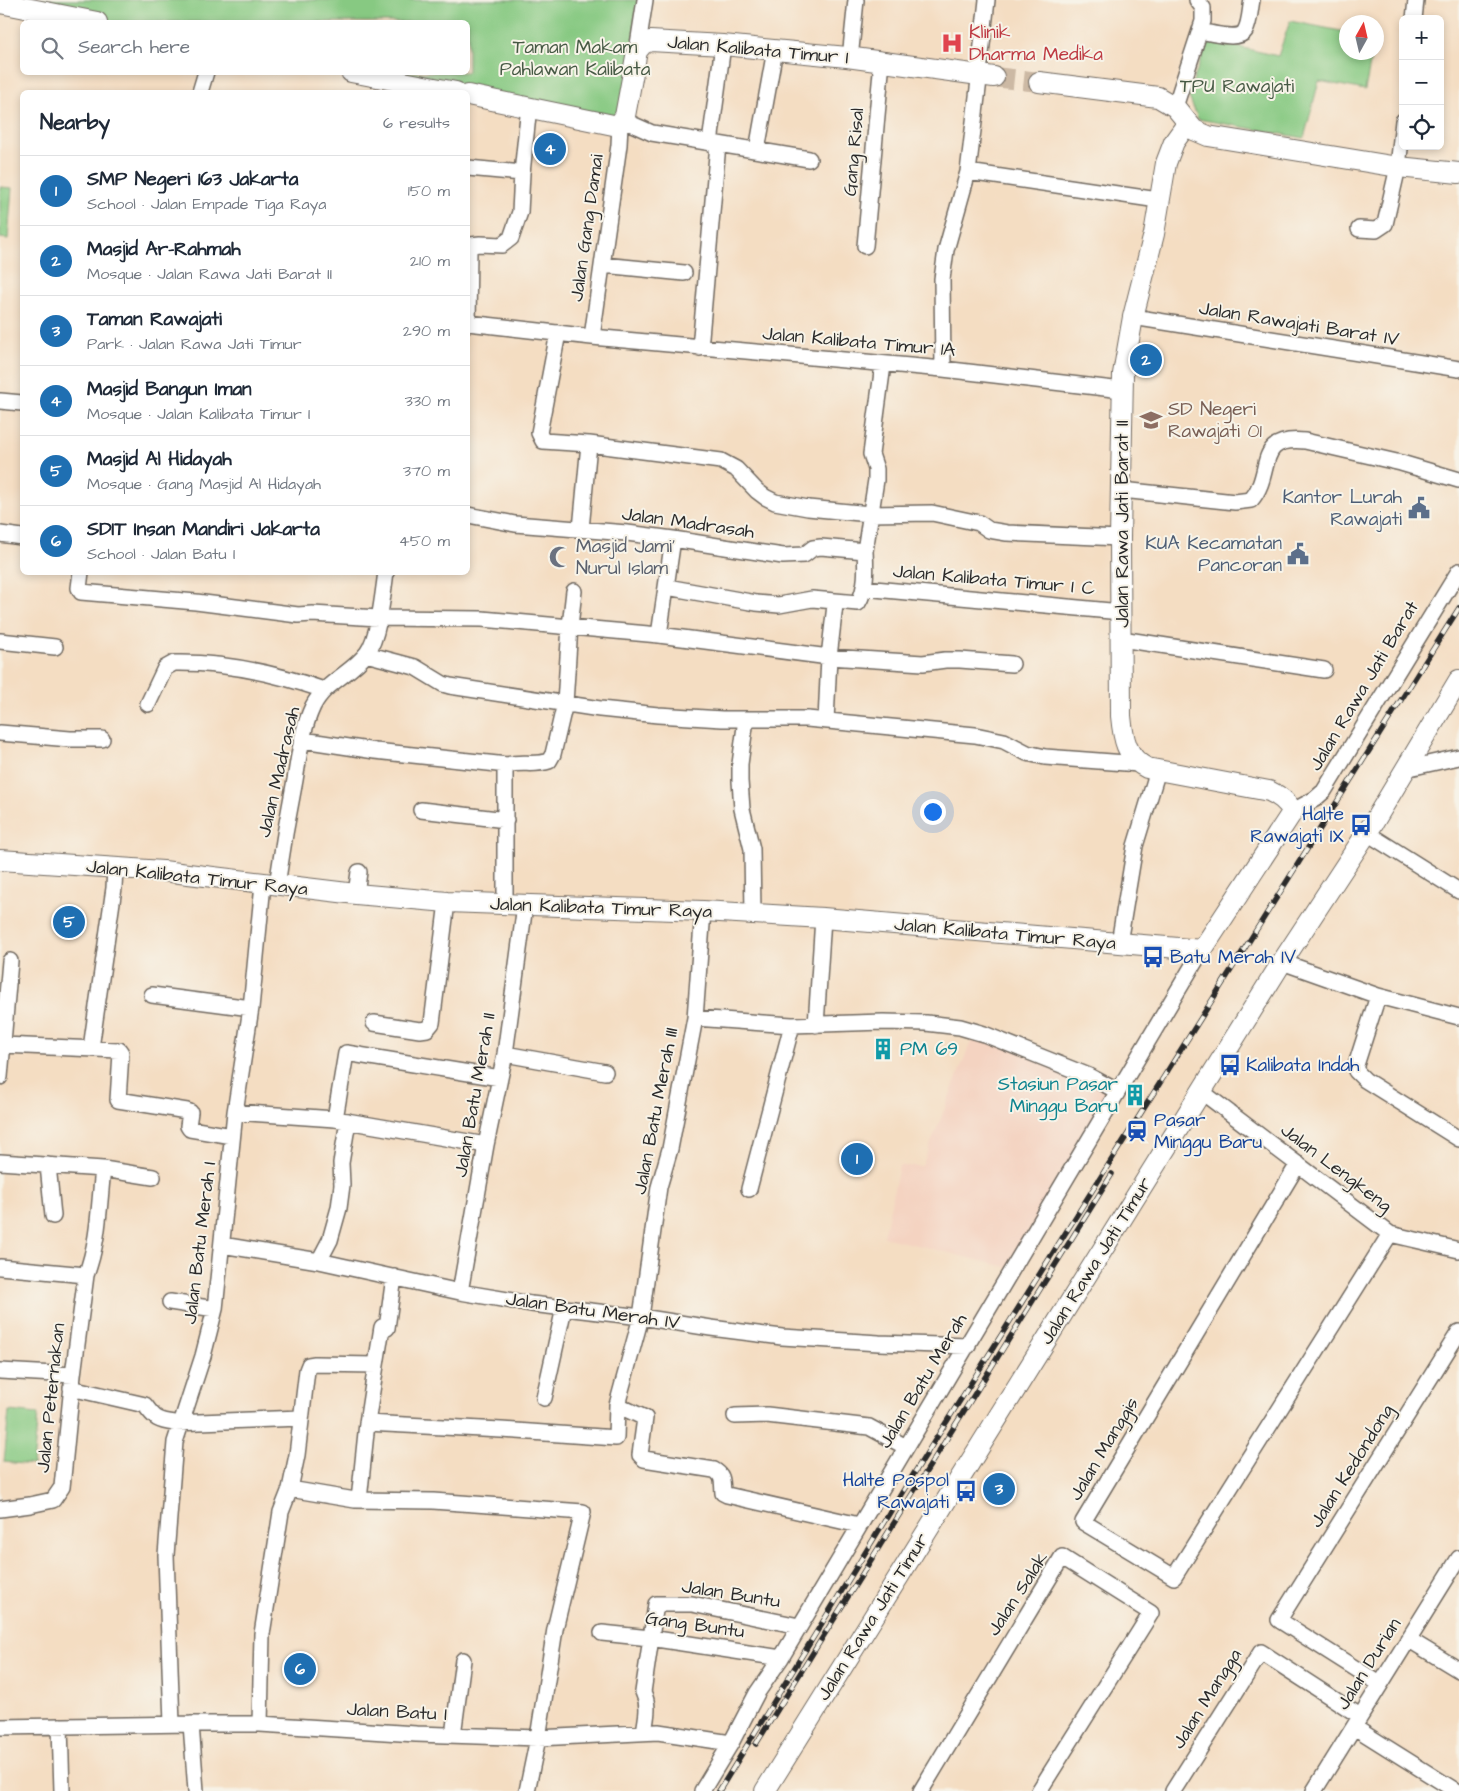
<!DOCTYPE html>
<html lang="en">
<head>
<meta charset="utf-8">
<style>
  :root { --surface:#fff; --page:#f2f2f3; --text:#1f2937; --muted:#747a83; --line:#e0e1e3; --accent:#1f6fb2 }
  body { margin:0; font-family:"Architects Daughter",sans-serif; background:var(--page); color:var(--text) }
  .controls { position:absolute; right:15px; top:15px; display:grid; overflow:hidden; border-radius:8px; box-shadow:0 2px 8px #0003 }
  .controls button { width:45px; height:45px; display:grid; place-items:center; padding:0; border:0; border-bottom:1px solid var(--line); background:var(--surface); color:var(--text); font:25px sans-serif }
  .compass { position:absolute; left:1339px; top:15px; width:45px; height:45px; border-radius:50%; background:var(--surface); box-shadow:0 2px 8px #0003; rotate:8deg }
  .you { position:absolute; left:932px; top:811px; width:18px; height:18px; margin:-12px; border:4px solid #fff; border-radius:50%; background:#1a73e8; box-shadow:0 0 0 8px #1a73e833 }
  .badge { display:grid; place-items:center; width:32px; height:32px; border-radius:50%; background:var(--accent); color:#fff; font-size:16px; font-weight:700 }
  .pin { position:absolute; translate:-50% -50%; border:2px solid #fff; box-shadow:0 1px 5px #0006 }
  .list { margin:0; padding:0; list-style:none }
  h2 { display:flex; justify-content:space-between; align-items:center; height:65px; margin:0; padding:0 20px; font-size:21px }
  h2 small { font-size:16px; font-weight:400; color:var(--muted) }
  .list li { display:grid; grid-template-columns:32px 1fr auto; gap:15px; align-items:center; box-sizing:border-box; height:70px; padding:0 20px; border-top:1px solid var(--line) }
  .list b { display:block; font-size:19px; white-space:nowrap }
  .list p { margin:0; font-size:16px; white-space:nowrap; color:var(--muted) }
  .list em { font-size:16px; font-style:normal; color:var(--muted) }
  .icon { flex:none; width:28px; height:28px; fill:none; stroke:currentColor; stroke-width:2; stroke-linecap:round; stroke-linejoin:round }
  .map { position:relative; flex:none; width:1459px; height:1791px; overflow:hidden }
  .search { position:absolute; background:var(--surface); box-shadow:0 2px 8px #0003; left:20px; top:20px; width:450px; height:55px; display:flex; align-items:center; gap:12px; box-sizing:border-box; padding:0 18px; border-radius:8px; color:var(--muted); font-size:19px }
  .panel { position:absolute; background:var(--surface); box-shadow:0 2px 8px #0003; left:20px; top:90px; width:450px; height:485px; border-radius:8px }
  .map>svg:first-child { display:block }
  .built { fill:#f4d3c1 }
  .green { fill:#87c982; stroke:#597a56 }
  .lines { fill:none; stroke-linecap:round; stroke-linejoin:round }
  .secondary-tunnel { stroke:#ccb9a4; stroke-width:20; stroke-dasharray:20 10; stroke-linecap:butt }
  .street-casing { stroke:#716960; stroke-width:18 }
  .secondary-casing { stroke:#716960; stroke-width:22 }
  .street { stroke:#fff; stroke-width:15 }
  .secondary { stroke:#fff; stroke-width:20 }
  .rail-casing { stroke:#2b2b2b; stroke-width:5.5 }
  .rail { stroke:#f7f3e8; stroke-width:4; stroke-dasharray:11; stroke-linecap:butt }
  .labels { text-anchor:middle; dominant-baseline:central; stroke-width:4; stroke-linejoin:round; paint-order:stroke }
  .health-label { font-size:19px; fill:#be3a42; stroke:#f7f3e8; text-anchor:start }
  .park-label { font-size:19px; fill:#475a45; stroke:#f7f3e8 }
  .street-label { font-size:19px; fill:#2b2b2b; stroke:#f7f3e8 }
  .education-label { font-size:19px; fill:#785e54; stroke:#f7f3e8; text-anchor:start }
  .service-label { font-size:19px; fill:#4e5e75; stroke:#f7f3e8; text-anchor:end }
  .worship-label { font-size:19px; fill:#5b616d; stroke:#f7f3e8; text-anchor:start }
  .transit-label { font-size:19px; fill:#164399; stroke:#f7f3e8; text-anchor:start }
  .culture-label { font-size:19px; fill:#0d838f; stroke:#f7f3e8; text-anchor:start }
</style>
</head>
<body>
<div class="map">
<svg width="1459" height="1791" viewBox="0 0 1459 1791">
  <rect width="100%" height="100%" fill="#f7f3e8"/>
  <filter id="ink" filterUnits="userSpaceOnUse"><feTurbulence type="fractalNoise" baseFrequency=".02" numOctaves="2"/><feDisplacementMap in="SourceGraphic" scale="10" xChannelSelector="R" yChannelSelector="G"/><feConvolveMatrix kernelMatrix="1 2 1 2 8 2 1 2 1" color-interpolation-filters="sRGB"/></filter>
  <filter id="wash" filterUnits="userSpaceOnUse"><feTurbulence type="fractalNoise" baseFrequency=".0096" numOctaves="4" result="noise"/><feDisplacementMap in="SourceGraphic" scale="20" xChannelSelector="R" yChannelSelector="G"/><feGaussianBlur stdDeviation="1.12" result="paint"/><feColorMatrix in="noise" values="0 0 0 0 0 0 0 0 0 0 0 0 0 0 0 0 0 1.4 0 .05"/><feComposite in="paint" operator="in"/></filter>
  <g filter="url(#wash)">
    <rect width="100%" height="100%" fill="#f4ddc2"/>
    <!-- built -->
    <path class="built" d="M976,1029L1120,1092L1014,1269L884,1237L899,1166H922Z"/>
    <!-- green -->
    <path class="green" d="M0,0H640L623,120L357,73L468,72V22H104Z
      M1290,21L1346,32V52L1372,53L1365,90L1319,81L1304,138L1198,119L1188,95L1208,40L1278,56Z
      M0,187L12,188L8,239L0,238Z
      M9,1411L38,1414L33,1465L4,1462Z"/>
  </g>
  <g filter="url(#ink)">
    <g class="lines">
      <!-- secondary-tunnel -->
      <path class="secondary-tunnel" d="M994,77L1039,82"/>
      <!-- street casing -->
      <g class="street-casing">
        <path id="street" d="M1414,19L1416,0
          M1200,31C1211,33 1239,41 1245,31C1250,23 1250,9 1252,0
          M637,51L645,0
          M847,57L851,49L856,0
          M200,92L206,72
          M1175,107L1203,21V8L1197,0
          M623,120L652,133L809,159
          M710,143L723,45
          M757,150L775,50
          M468,168L522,173
          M968,172L1158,200
          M1359,229L1376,230L1385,224L1398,167L1403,121
          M865,246L881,72L878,61
          M603,265L684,273
          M1133,317L1459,369
          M468,323L592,337L943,369L1122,390
          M468,323L469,250L471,245L480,244L502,245L511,238L520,212L522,173L529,106
          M558,333L539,433L543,441L589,444L721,461L736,469L757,491L765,497L775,502L808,508L870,514L932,513L979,523L989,530L1007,533L1120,538
          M592,337L619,145L620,124
          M700,348L718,144
          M943,369L942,279L946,250L968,172L979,80L977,76L979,72L987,0
          M0,401L22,403
          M1122,490L1235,502L1251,500C1275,472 1253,436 1305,441L1401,463L1459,480
          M468,515L515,524L627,533L673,539L783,556L804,555L813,548L821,547L865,551
          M581,529L589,444
          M0,534L22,537
          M81,572L79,588L81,592L196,602L298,615L312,614L378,618L482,619L659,635L829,657L923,663L945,660H960L1012,664
          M667,587L756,603L779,605L812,599L858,603C867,589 866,567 865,551L876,480V469L871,454L883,365
          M864,588L1121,612
          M659,635L673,539
          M1121,639L1324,670
          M0,641L55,647
          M366,654L415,667L443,684L450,686L600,709L658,715L722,719H807L975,735L1004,741L1027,753L1045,757L1139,764
          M148,704L165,668L174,663C226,662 275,673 324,690
          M746,719L740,764V781L742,809L752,849L753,914
          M826,721L829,657L835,605L837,602
          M0,733L70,739H102
          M303,740L375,751L507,765C521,761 535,766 549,761L553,754L565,703L570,626L574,591
          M1405,769L1459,757
          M421,810L506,820
          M1293,811L1315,799L1324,791L1459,571
          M1367,833L1459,891
          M277,885C282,850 288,815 295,780C299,756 302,729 313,706C325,682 351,674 367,653C379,637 383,593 386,572
          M356,894L359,872
          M505,904V772L507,765
          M1119,943L1135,846L1158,770
          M1282,962L1378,996L1459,1017
          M152,995L251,1008
          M1378,996L1356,1065V1071L1365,1080L1459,1139
          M695,1018L792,1025L883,1022L926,1023L960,1027L984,1034L1089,1076L1117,1091
          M374,1023L420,1030L427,1029L432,1023L447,902
          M816,1025L823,918
          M3,1045L119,1050L121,1053L118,1100L187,1111L190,1112L188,1126L190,1129L232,1136
          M91,1048L114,888L115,868
          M505,1054L605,1072
          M0,1077L10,961
          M1202,1092L1390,1234L1459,1250
          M235,1112L335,1119L486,1145
          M335,1119L346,1053L500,1078
          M0,1162L103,1169L153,1177
          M1298,1164L1083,1522L1174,1577L1390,1234
          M48,1165L53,1216
          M749,1189L792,1025
          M222,1245L319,1261L460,1292L531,1304L641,1317L711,1328L782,1337L879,1343L968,1346
          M319,1261L330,1240L339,1208L342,1185L341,1163L348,1121
          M0,1267L86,1275
          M460,1292L486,1145L505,1054L525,905
          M170,1302L215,1309
          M0,1371L73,1375
          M71,1388L145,1405C155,1419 158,1421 175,1423L301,1418
          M544,1398L564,1308
          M617,1405L645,1418L640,1455L644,1459L714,1470C724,1475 722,1483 723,1493L727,1495L859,1525
          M735,1416L767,1415L869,1427L906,1447
          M367,1423L501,1430L616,1438L617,1405L641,1317L659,1187L670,1149L695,1018L703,911
          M290,1489L355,1500L433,1501L583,1512L555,1629L538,1738L527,1791
          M359,1500L367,1423L376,1365
          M0,1509L30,1505L53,1500L62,1487L73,1375L86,1275C99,1242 99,1204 103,1169
          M602,1633L650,1638L781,1658
          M1408,1639L1459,1670
          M1380,1684L1279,1620L1459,1332
          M172,1724L166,1555L175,1442L203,1356L215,1309L235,1112L251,1008L263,884
          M191,1724L196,1791
          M260,1724L262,1634L281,1512L290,1489L297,1455L307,1370L309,1365L315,1364L376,1365L382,1327L387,1328L394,1277
          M60,1726L62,1791
          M0,1727L191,1724H260L416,1734L538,1738L658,1732L731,1743
          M1354,1727L1456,1791
          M644,1732C646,1718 650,1706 643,1692L656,1604H692L799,1626
          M453,1735L463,1660
          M702,1791L731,1743L757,1693L781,1658L1202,950
          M921,1791L1062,1557L1151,1613L1039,1791
          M1173,1791L1261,1652L1360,1716
          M1314,1791L1459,1558"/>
      </g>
      <!-- secondary casing -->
      <g class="secondary-casing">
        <path id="secondary" d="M0,3L97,22
          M351,72L456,92
          M1039,82L1158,97L1175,107L1194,130L1208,136L1398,167L1459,173
          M468,95L618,126L625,116L637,51L643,44L650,41L723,45L847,57L994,77
          M0,860L163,871L356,894L447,902L703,911L823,918L1202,950L1293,811C1286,801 1280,796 1269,791L1147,768C1126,758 1123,737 1121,716L1120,538L1123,374L1133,317L1154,234L1166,163L1174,142L1187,124
          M765,1791L1282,962L1372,825L1459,680"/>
      </g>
      <!-- street -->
      <use href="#street" class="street"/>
      <!-- secondary -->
      <use href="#secondary" class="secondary"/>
      <!-- rail casing -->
      <g class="rail-casing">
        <path id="rail" d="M756,1744L1112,1174
          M719,1791L903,1491L1459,608"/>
      </g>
      <!-- rail -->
      <use href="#rail" class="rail"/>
    </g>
  </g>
  <!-- icons -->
  <defs>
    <g id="hospital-bare" transform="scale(1.725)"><path d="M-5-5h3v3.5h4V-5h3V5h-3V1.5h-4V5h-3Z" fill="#e0444e" stroke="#f7f3e8" stroke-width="2.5" paint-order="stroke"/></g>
    <g id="school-bare" transform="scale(1.725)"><path d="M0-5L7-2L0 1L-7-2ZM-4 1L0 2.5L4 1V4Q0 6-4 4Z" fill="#8d6e63" stroke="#f7f3e8" stroke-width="2.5" paint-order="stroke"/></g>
    <g id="civic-bare" transform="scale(1.725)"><path d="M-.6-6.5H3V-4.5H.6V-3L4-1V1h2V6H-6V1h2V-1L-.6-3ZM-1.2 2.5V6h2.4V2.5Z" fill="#5c6f8a" stroke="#f7f3e8" stroke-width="2.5" paint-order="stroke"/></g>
    <g id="mosque-bare" transform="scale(1.725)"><path d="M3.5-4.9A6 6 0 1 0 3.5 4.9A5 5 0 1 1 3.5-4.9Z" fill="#6b7280" stroke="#f7f3e8" stroke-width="2.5" paint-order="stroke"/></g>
    <g id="bus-bare" transform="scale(1.725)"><path d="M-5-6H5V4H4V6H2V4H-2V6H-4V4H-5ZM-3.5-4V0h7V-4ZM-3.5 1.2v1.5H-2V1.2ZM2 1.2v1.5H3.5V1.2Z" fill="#1a4fb4" stroke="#f7f3e8" stroke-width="2.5" paint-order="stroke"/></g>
    <g id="building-bare" transform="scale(1.725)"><path d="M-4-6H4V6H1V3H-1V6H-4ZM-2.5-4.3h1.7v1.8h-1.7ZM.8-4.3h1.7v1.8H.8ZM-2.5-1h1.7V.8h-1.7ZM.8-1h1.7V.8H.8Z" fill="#0f9aa8" stroke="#f7f3e8" stroke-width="2.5" paint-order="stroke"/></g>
    <g id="station-bare" transform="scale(1.725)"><path d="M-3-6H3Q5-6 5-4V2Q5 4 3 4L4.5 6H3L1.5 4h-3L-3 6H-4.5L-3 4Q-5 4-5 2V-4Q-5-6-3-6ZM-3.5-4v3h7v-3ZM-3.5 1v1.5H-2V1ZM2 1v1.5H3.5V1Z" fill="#1a4fb4" stroke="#f7f3e8" stroke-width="2.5" paint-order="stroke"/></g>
  </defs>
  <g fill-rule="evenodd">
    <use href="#hospital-bare" x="952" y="43"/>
    <use href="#school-bare" x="1151" y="420"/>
    <use href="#civic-bare" x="1419" y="508"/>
    <use href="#civic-bare" x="1298" y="554"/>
    <use href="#mosque-bare" x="560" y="557"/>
    <use href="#bus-bare" x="1361" y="825"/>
    <use href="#bus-bare" x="1153" y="957"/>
    <use href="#building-bare" x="883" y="1049"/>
    <use href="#bus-bare" x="1230" y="1065"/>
    <use href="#building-bare" x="1135" y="1095"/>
    <use href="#station-bare" x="1137" y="1131"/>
    <use href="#bus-bare" x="966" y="1491"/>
  </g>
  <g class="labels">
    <!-- health labels -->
    <g class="health-label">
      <text x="969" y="32">Klinik<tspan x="969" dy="22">Dharma Medika</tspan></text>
    </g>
    <!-- park labels -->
    <g class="park-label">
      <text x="575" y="47">Taman Makam<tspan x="575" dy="22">Pahlawan Kalibata</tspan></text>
      <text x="1237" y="86">TPU Rawajati</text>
    </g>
    <!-- street labels -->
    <g class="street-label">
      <text transform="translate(758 50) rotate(5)">Jalan Kalibata Timur I</text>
      <text transform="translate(854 152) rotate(-85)">Gang Risal</text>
      <text transform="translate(587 228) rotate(-82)">Jalan Gang Damai</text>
      <text transform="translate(1299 324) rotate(9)">Jalan Rawajati Barat IV</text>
      <text transform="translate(859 342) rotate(5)">Jalan Kalibata Timur 1A</text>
      <text transform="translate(688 523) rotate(8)">Jalan Madrasah</text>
      <text transform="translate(1122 524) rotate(-90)">Jalan Rawa Jati Barat II</text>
      <text transform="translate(994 580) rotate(5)">Jalan Kalibata Timur I C</text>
      <text transform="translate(1364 686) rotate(-59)">Jalan Rawa Jati Barat</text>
      <text transform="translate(279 772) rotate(-77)">Jalan Madrasah</text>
      <text transform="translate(197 878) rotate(6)">Jalan Kalibata Timur Raya</text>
      <text transform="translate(601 908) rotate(2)">Jalan Kalibata Timur Raya</text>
      <text transform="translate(1005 934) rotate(5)">Jalan Kalibata Timur Raya</text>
      <text transform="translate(475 1095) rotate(-80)">Jalan Batu Merah II</text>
      <text transform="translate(656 1111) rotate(-79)">Jalan Batu Merah III</text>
      <text transform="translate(1336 1168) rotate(37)">Jalan Lengkeng</text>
      <text transform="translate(200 1243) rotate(-83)">Jalan Batu Merah I</text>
      <text transform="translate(1096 1261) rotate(-58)">Jalan Rawa Jati Timur</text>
      <text transform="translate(593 1311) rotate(8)">Jalan Batu Merah IV</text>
      <text transform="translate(923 1381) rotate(-59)">Jalan Batu Merah</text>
      <text transform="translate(51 1398) rotate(-84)">Jalan Peternakan</text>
      <text transform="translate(1104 1449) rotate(-59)">Jalan Manggis</text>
      <text transform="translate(1352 1466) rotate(-58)">Jalan Kedondong</text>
      <text transform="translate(731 1594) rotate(9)">Jalan Buntu</text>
      <text transform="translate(1018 1594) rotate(-57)">Jalan Salak</text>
      <text transform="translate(873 1617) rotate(-58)">Jalan Rawa Jati Timur</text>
      <text transform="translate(695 1625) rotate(8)">Gang Buntu</text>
      <text transform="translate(1369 1664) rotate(-58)">Jalan Durian</text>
      <text transform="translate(1207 1699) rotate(-58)">Jalan Mangga</text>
      <text transform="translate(397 1712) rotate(3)">Jalan Batu I</text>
    </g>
    <!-- education labels -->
    <g class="education-label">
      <text x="1168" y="409">SD Negeri<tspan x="1168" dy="22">Rawajati 01</tspan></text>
    </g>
    <!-- service labels -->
    <g class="service-label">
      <text x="1402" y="497">Kantor Lurah<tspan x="1402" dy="22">Rawajati</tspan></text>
      <text x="1282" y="543">KUA Kecamatan<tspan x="1282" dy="22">Pancoran</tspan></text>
    </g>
    <!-- worship labels -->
    <g class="worship-label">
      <text x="576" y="546">Masjid Jami'<tspan x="576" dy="22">Nurul Islam</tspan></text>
    </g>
    <!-- transit labels -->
    <g class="transit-label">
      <text x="1344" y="814" text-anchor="end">Halte<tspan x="1344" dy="22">Rawajati IX</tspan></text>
      <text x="1170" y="957">Batu Merah IV</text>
      <text x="1246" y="1065">Kalibata Indah</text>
      <text x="1154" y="1120">Pasar<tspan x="1154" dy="22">Minggu Baru</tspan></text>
      <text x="949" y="1480" text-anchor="end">Halte Pospol<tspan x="949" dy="22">Rawajati</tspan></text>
    </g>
    <!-- culture labels -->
    <g class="culture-label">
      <text x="900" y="1049">PM 69</text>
      <text x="1118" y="1084" text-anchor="end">Stasiun Pasar<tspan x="1118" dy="22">Minggu Baru</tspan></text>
    </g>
  </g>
</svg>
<div class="controls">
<button>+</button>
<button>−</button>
<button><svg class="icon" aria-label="locate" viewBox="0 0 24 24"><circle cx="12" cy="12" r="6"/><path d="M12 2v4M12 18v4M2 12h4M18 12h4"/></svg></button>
</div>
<svg class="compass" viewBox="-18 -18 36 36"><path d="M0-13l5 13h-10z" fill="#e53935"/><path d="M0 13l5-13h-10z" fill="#747a83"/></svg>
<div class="you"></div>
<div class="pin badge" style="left:857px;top:1159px">1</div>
<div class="pin badge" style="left:1146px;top:360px">2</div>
<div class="pin badge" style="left:999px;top:1489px">3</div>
<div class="pin badge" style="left:550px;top:149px">4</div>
<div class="pin badge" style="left:69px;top:922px">5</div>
<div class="pin badge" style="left:300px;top:1669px">6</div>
<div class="search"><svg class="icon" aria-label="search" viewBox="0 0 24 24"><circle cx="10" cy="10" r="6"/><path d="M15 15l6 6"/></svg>Search here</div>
<section class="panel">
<h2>Nearby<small>6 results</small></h2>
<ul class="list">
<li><span class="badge">1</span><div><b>SMP Negeri 163 Jakarta</b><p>School · Jalan Empade Tiga Raya</p></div><em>150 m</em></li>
<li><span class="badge">2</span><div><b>Masjid Ar-Rahmah</b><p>Mosque · Jalan Rawa Jati Barat II</p></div><em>210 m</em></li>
<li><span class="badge">3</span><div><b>Taman Rawajati</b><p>Park · Jalan Rawa Jati Timur</p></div><em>290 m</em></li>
<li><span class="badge">4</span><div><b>Masjid Bangun Iman</b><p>Mosque · Jalan Kalibata Timur I</p></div><em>330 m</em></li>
<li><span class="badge">5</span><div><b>Masjid Al Hidayah</b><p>Mosque · Gang Masjid Al Hidayah</p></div><em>370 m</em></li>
<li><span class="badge">6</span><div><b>SDIT Insan Mandiri Jakarta</b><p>School · Jalan Batu I</p></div><em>450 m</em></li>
</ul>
</section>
</div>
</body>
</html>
